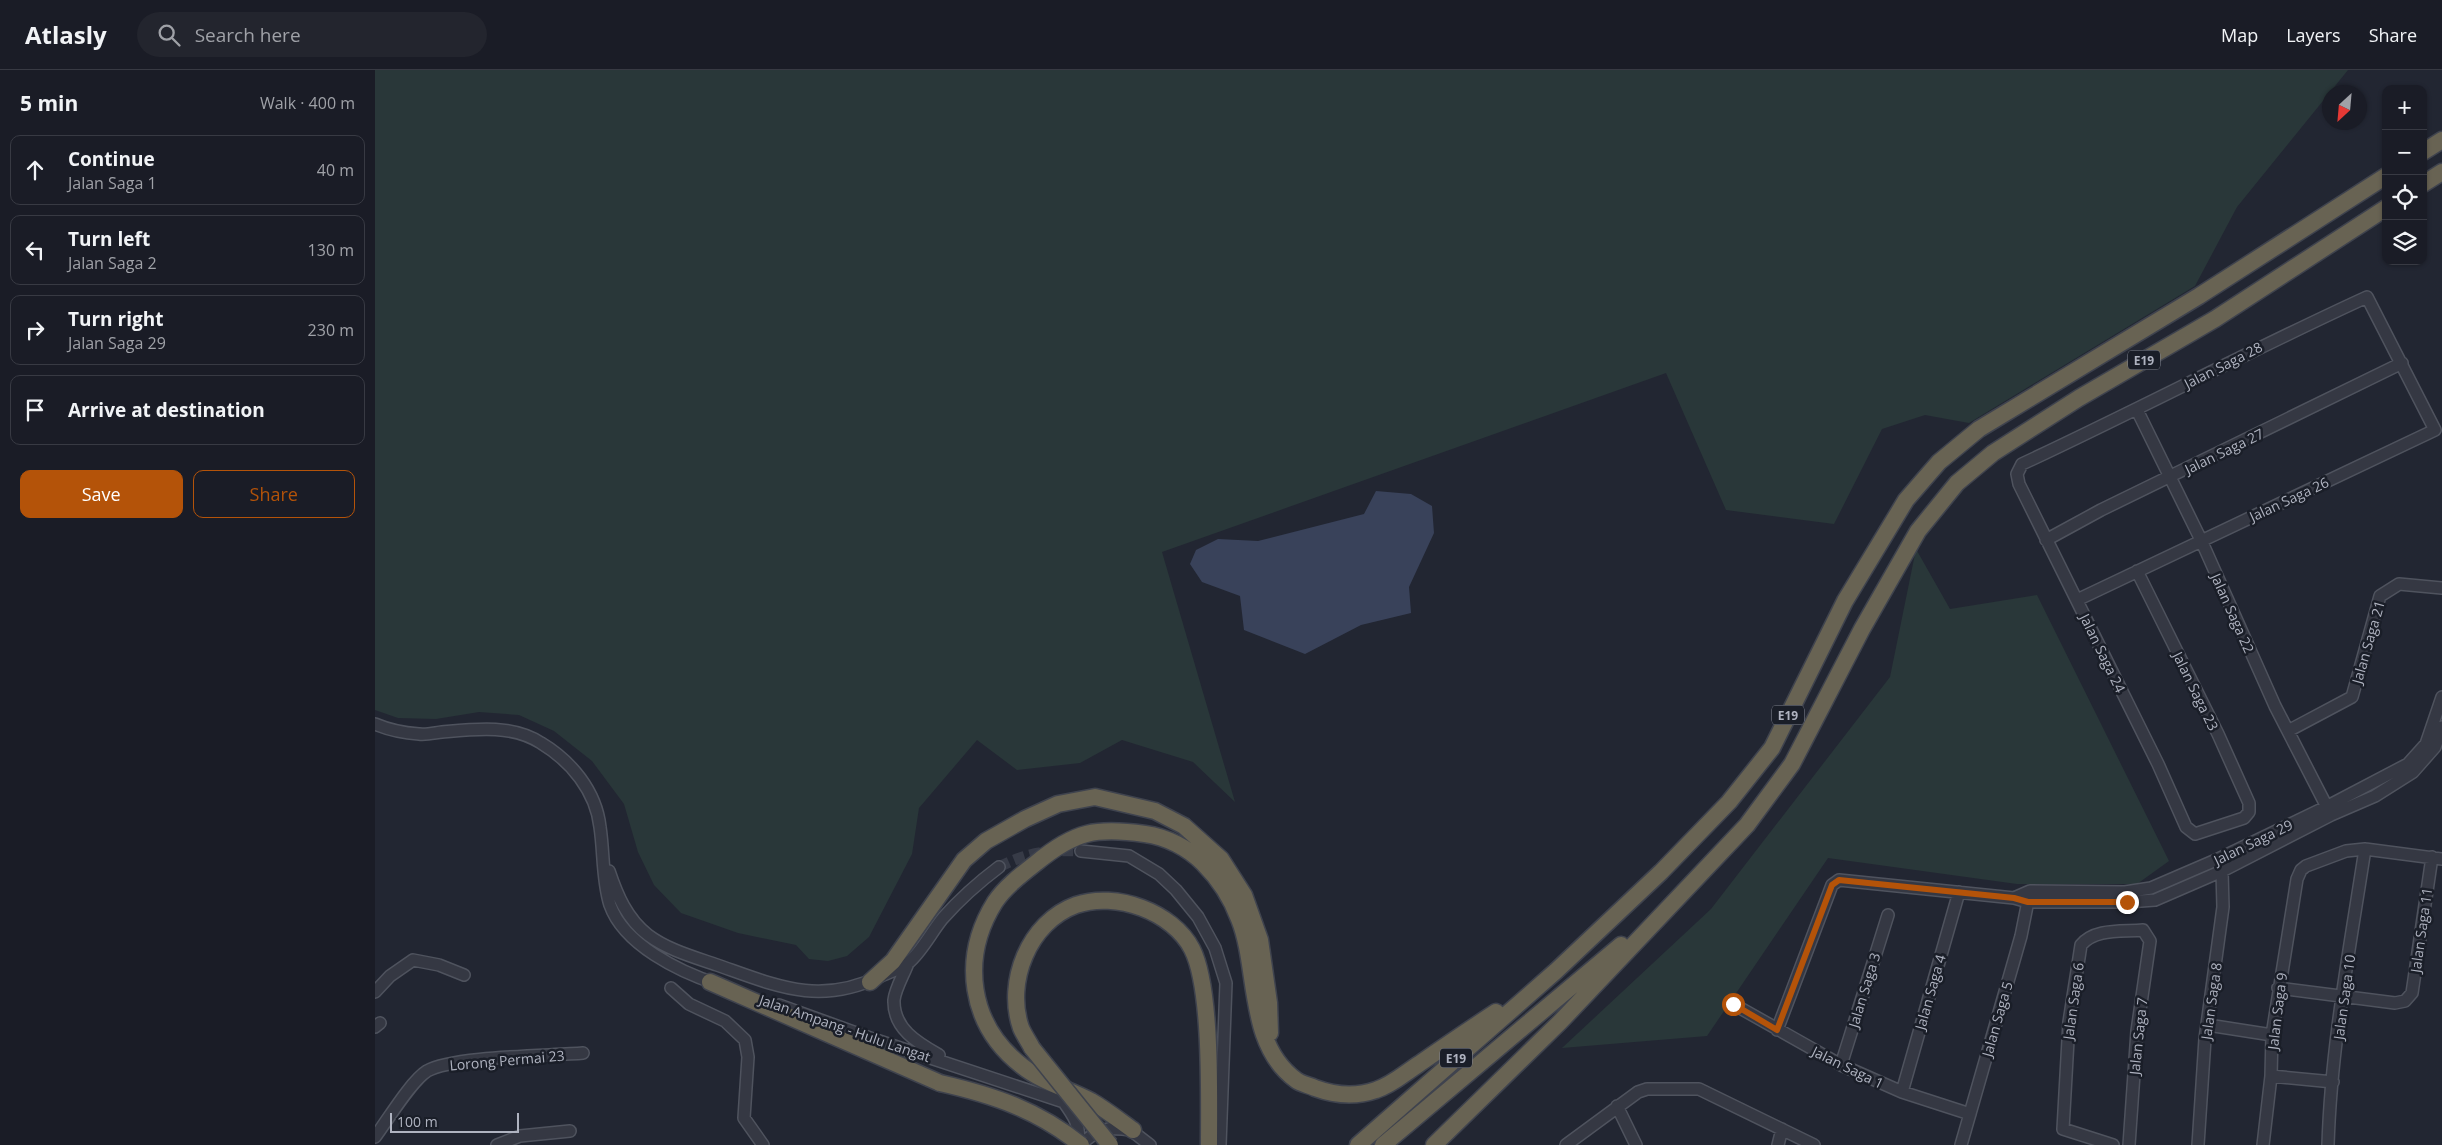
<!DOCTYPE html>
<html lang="en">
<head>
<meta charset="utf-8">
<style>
  :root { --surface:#1a1c26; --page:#23252e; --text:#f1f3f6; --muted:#9fa1a7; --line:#383a43; --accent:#b45309 }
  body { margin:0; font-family:"Open Sans",sans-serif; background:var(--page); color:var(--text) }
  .controls { position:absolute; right:15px; top:15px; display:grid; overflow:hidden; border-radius:10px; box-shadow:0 1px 4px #0004 }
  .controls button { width:45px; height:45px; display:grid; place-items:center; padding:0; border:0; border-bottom:1px solid var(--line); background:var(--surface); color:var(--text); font:25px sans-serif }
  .compass { position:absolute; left:1947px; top:15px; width:45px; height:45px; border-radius:50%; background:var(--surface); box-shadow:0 1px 4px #0004; rotate:206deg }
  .scale { position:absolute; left:15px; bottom:12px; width:129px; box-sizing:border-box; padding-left:5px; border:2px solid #afb3c0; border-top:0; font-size:14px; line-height:18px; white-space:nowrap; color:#afb3c0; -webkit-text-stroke:4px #1a1e28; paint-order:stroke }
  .stop { position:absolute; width:15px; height:15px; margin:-11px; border:4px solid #b45309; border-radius:50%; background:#fff }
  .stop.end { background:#b45309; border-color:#fff; box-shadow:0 1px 5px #0008 }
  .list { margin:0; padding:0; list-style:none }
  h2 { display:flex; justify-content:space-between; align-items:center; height:65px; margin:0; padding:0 20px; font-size:21px }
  h2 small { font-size:16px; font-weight:400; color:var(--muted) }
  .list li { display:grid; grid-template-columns:32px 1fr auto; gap:15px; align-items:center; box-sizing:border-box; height:70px; margin:0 10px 10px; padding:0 10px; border:1px solid var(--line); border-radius:10px }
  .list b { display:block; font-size:19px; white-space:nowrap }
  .list p { margin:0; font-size:16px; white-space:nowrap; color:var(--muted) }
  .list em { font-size:16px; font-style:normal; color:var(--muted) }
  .actions { display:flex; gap:10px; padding:15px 20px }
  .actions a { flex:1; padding:11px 0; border:1px solid var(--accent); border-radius:10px; text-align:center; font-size:18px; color:var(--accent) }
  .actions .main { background:var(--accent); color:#fff }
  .icon { flex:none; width:28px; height:28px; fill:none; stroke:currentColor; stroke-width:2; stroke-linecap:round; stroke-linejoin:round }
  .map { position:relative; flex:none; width:2067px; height:1075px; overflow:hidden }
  header { display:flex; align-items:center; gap:30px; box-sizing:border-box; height:70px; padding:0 25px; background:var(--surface); border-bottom:1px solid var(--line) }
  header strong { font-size:24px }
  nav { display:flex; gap:28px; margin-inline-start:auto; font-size:18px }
  .search { width:350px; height:45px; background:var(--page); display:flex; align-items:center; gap:12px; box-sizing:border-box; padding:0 18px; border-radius:28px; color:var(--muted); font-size:19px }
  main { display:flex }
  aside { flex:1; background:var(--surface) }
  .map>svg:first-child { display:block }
  .green { fill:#293739 }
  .water { fill:#39425a }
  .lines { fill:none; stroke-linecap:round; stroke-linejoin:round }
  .minor-tunnel { stroke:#373b47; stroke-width:11; stroke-dasharray:11 5.5; stroke-linecap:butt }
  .minor-casing { stroke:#4f535e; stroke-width:14 }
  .highway-casing { stroke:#3f434e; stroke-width:19 }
  .minor { stroke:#353843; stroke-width:11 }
  .highway { stroke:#686353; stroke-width:16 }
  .highway-bridge-casing { stroke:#3f434e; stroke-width:19; stroke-linecap:butt }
  .highway-bridge { stroke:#686353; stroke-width:16 }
  .route { stroke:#b45309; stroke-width:6 }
  .labels { text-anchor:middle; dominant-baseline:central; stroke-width:5; stroke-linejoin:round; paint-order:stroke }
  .shield { fill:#1a1e28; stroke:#828692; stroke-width:1 }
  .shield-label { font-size:12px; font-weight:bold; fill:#afb3c0 }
  .street-label { font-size:14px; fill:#afb3c0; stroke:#1a1e28 }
</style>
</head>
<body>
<header>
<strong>Atlasly</strong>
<div class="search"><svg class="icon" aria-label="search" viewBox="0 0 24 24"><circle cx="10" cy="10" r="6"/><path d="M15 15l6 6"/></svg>Search here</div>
<nav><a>Map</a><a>Layers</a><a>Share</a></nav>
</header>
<main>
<aside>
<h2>5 min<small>Walk · 400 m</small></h2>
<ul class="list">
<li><svg class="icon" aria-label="ahead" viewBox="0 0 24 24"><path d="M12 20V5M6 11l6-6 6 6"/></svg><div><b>Continue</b><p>Jalan Saga 1</p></div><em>40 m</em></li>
<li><svg class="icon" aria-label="left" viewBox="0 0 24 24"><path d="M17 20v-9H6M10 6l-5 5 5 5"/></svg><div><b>Turn left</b><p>Jalan Saga 2</p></div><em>130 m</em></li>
<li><svg class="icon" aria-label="right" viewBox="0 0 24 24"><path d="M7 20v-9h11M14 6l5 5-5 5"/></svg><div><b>Turn right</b><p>Jalan Saga 29</p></div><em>230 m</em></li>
<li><svg class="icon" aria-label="arrive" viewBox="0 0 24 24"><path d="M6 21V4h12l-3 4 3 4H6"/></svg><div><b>Arrive at destination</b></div></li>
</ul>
<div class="actions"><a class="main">Save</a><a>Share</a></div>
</aside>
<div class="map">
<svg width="2067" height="1075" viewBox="0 0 2067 1075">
  <rect width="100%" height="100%" fill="#222632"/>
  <!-- green -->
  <path class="green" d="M0,0H1973L1862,137L1820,216L1594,353L1550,345L1507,359L1459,454L1351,440L1291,303L787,482L860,732L818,692L747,670L705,693L642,700L602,670L544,738L537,784L494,867L472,886L453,891L434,889L421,875L363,863L306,843L279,815L263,782L249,734L217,691L179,661L144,645L104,642L61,649L23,648L0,640Z
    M1541,479L1575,539L1662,525L1794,791L1762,814H1642L1453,788L1332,966L1187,978L1336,839L1515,607Z"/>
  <!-- water -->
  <path class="water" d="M1001,421L1036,424L1057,436L1059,463L1034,517L1036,543L986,555L930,584L869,560L865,526L827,512L815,494L821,480L843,469L883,471L989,444Z"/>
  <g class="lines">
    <!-- minor-tunnel -->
    <path class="minor-tunnel" d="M624,797C654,782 672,780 706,781"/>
    <!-- minor casing -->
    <g class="minor-casing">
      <path id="minor" d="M1762,340L1826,470L1900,636L1954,741
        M1671,470L1726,440L2027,293
        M1702,530L2060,360L1992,227C1876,280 1763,340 1647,394L1642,404L1644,414L1783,694L1811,757L1820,764L1869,748L1874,742V733L1843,664L1762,501
        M0,654C14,660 29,663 44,664C51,665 59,663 67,662C99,659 137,654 166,673C196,691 221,721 225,757C229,783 227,810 235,835C249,875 305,902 342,914
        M1913,661L1977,627L2005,526L2024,514L2067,518
        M706,781L754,786L784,804L801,820L823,847L840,878L851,913L845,1075
        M234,801C242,825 252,849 273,865C293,880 319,887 342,895C402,916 444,936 506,906C514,902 526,899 533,893C546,883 557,861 568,848C585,829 604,812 624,797
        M1639,828L1655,821L1750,822L1776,818L1841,790L1951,737L2033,694L2051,674L2067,627
        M533,893C529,904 520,919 519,930C518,959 543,973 564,985
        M296,918L314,934L350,951L370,970L373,987L369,1048L388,1075
        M1903,918L2020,933L2030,931L2037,923L2057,787
        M0,922L15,906L38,890L64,895L89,905
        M1358,934L1466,995L1527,1022L1595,1044
        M404,935L498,969L704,1037
        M1833,955L1897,965
        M0,957L5,953
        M1402,960L1457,815L1464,810L1639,828L1653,832H1752L1780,830L1847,801L1956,745L2000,726L2038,702L2060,677L2067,657
        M1466,995L1513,845
        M1896,1006L1958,1012
        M1527,1022L1584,822
        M688,1031C699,1046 706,1056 703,1075
        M1242,1036L1261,1075
        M753,1058L775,1075
        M0,1067C12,1051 36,1011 52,1001C78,986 173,986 208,983
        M122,1075L145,1066L195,1061
        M705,1075C724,1058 732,1057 756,1060
        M1191,1075L1263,1022L1272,1019H1324L1439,1075
        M1403,1075L1407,1059
        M1586,1075L1646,866L1654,826
        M1738,1075L1688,1059L1694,952L1706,875C1720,858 1747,862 1768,860L1775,871L1762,961L1754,1075
        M1823,1075L1830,969L1848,837L1847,801L1845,797
        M1888,1075L1896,1006L1897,965L1922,809L1926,800L1931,796L1971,781L1990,779L2067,789
        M1953,1075C1956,976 1975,877 1990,779"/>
    </g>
    <!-- highway casing -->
    <g class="highway-casing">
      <path id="highway" d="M2048,82L2067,70
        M2048,114L2067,102
        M335,912L565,1013
        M495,912L518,891L589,790L611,771L650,749L683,734L720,727L780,741L809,756L846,789L869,825L885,870L894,933L895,963
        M657,978C654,972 649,965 646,958C630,912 654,852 701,835C741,821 798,842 817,879C837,918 834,1028 834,1075
        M758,1060C744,1050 730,1039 716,1031C693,1019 667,1012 647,996C594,955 585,888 620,832C630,817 647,804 661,793C700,761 721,757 770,764C792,767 813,778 828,793C844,809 856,827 864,849C884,898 871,974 921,1010C926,1014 934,1015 940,1018C959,1025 981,1027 1001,1020C1017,1015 1030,1003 1044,994C1070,976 1095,959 1121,942
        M983,1075L1181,901L1286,802L1354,732L1397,678L1470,531L1531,430L1564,392L1604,359L1824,226L2011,106
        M1008,1075L1246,875
        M1059,1075L1185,952L1372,755L1417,694L1487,559L1543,461L1582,413L1618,383L1704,328L1840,249L2011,138"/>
    </g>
    <!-- minor -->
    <use href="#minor" class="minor"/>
    <!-- highway -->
    <use href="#highway" class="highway"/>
    <!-- highway-bridge casing -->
    <g class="highway-bridge-casing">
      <path id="highway-bridge" d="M657,978L735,1075
        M565,1013C618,1025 663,1040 706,1075"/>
    </g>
    <!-- highway-bridge -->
    <use href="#highway-bridge" class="highway-bridge"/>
  </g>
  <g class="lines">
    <!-- route -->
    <path class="route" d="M1358,934L1402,960L1457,815L1464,810L1639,828L1653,832H1752"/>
  </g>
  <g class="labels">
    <!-- shield labels -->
    <g class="shield">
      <rect x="1753" y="280.5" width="32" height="19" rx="4"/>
      <rect x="1397" y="635.5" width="32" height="19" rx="4"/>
      <rect x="1065" y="978.5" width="32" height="19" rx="4"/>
    </g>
    <g class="shield-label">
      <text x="1769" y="290">E19</text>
      <text x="1413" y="645">E19</text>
      <text x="1081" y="988">E19</text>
    </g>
    <!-- street labels -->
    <g class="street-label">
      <text transform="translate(1848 295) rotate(-27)">Jalan Saga 28</text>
      <text transform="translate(1849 381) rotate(-26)">Jalan Saga 27</text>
      <text transform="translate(1914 429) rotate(-25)">Jalan Saga 26</text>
      <text transform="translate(1858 543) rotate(66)">Jalan Saga 22</text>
      <text transform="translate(1993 572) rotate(-74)">Jalan Saga 21</text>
      <text transform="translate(1728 583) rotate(64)">Jalan Saga 24</text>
      <text transform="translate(1821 621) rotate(64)">Jalan Saga 23</text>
      <text transform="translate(1878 772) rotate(-26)">Jalan Saga 29</text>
      <text transform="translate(2046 860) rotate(-82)">Jalan Saga 11</text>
      <text transform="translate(1489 920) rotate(-73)">Jalan Saga 3</text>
      <text transform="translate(1555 922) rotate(-74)">Jalan Saga 4</text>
      <text transform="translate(1969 927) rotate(-82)">Jalan Saga 10</text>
      <text transform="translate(1698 931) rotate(-82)">Jalan Saga 6</text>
      <text transform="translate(1836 931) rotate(-82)">Jalan Saga 8</text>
      <text transform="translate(1902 941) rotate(-83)">Jalan Saga 9</text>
      <text transform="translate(1622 949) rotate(-74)">Jalan Saga 5</text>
      <text transform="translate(470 958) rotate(19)">Jalan Ampang - Hulu Langat</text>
      <text transform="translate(1763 966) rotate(-84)">Jalan Saga 7</text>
      <text transform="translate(132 990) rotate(-5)">Lorong Permai 23</text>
      <text transform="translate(1473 997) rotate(26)">Jalan Saga 1</text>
    </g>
  </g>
</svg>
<div class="controls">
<button>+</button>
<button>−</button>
<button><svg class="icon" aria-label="locate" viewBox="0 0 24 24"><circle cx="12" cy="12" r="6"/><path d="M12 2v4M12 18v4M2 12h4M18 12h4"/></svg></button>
<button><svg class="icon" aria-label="layers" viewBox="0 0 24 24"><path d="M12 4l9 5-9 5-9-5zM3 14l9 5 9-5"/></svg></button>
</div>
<svg class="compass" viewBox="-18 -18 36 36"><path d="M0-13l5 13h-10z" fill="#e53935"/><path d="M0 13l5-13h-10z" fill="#9fa1a7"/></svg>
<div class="scale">100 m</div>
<div class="stop" style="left:1358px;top:934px"></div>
<div class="stop end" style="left:1752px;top:832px"></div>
</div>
</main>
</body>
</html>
